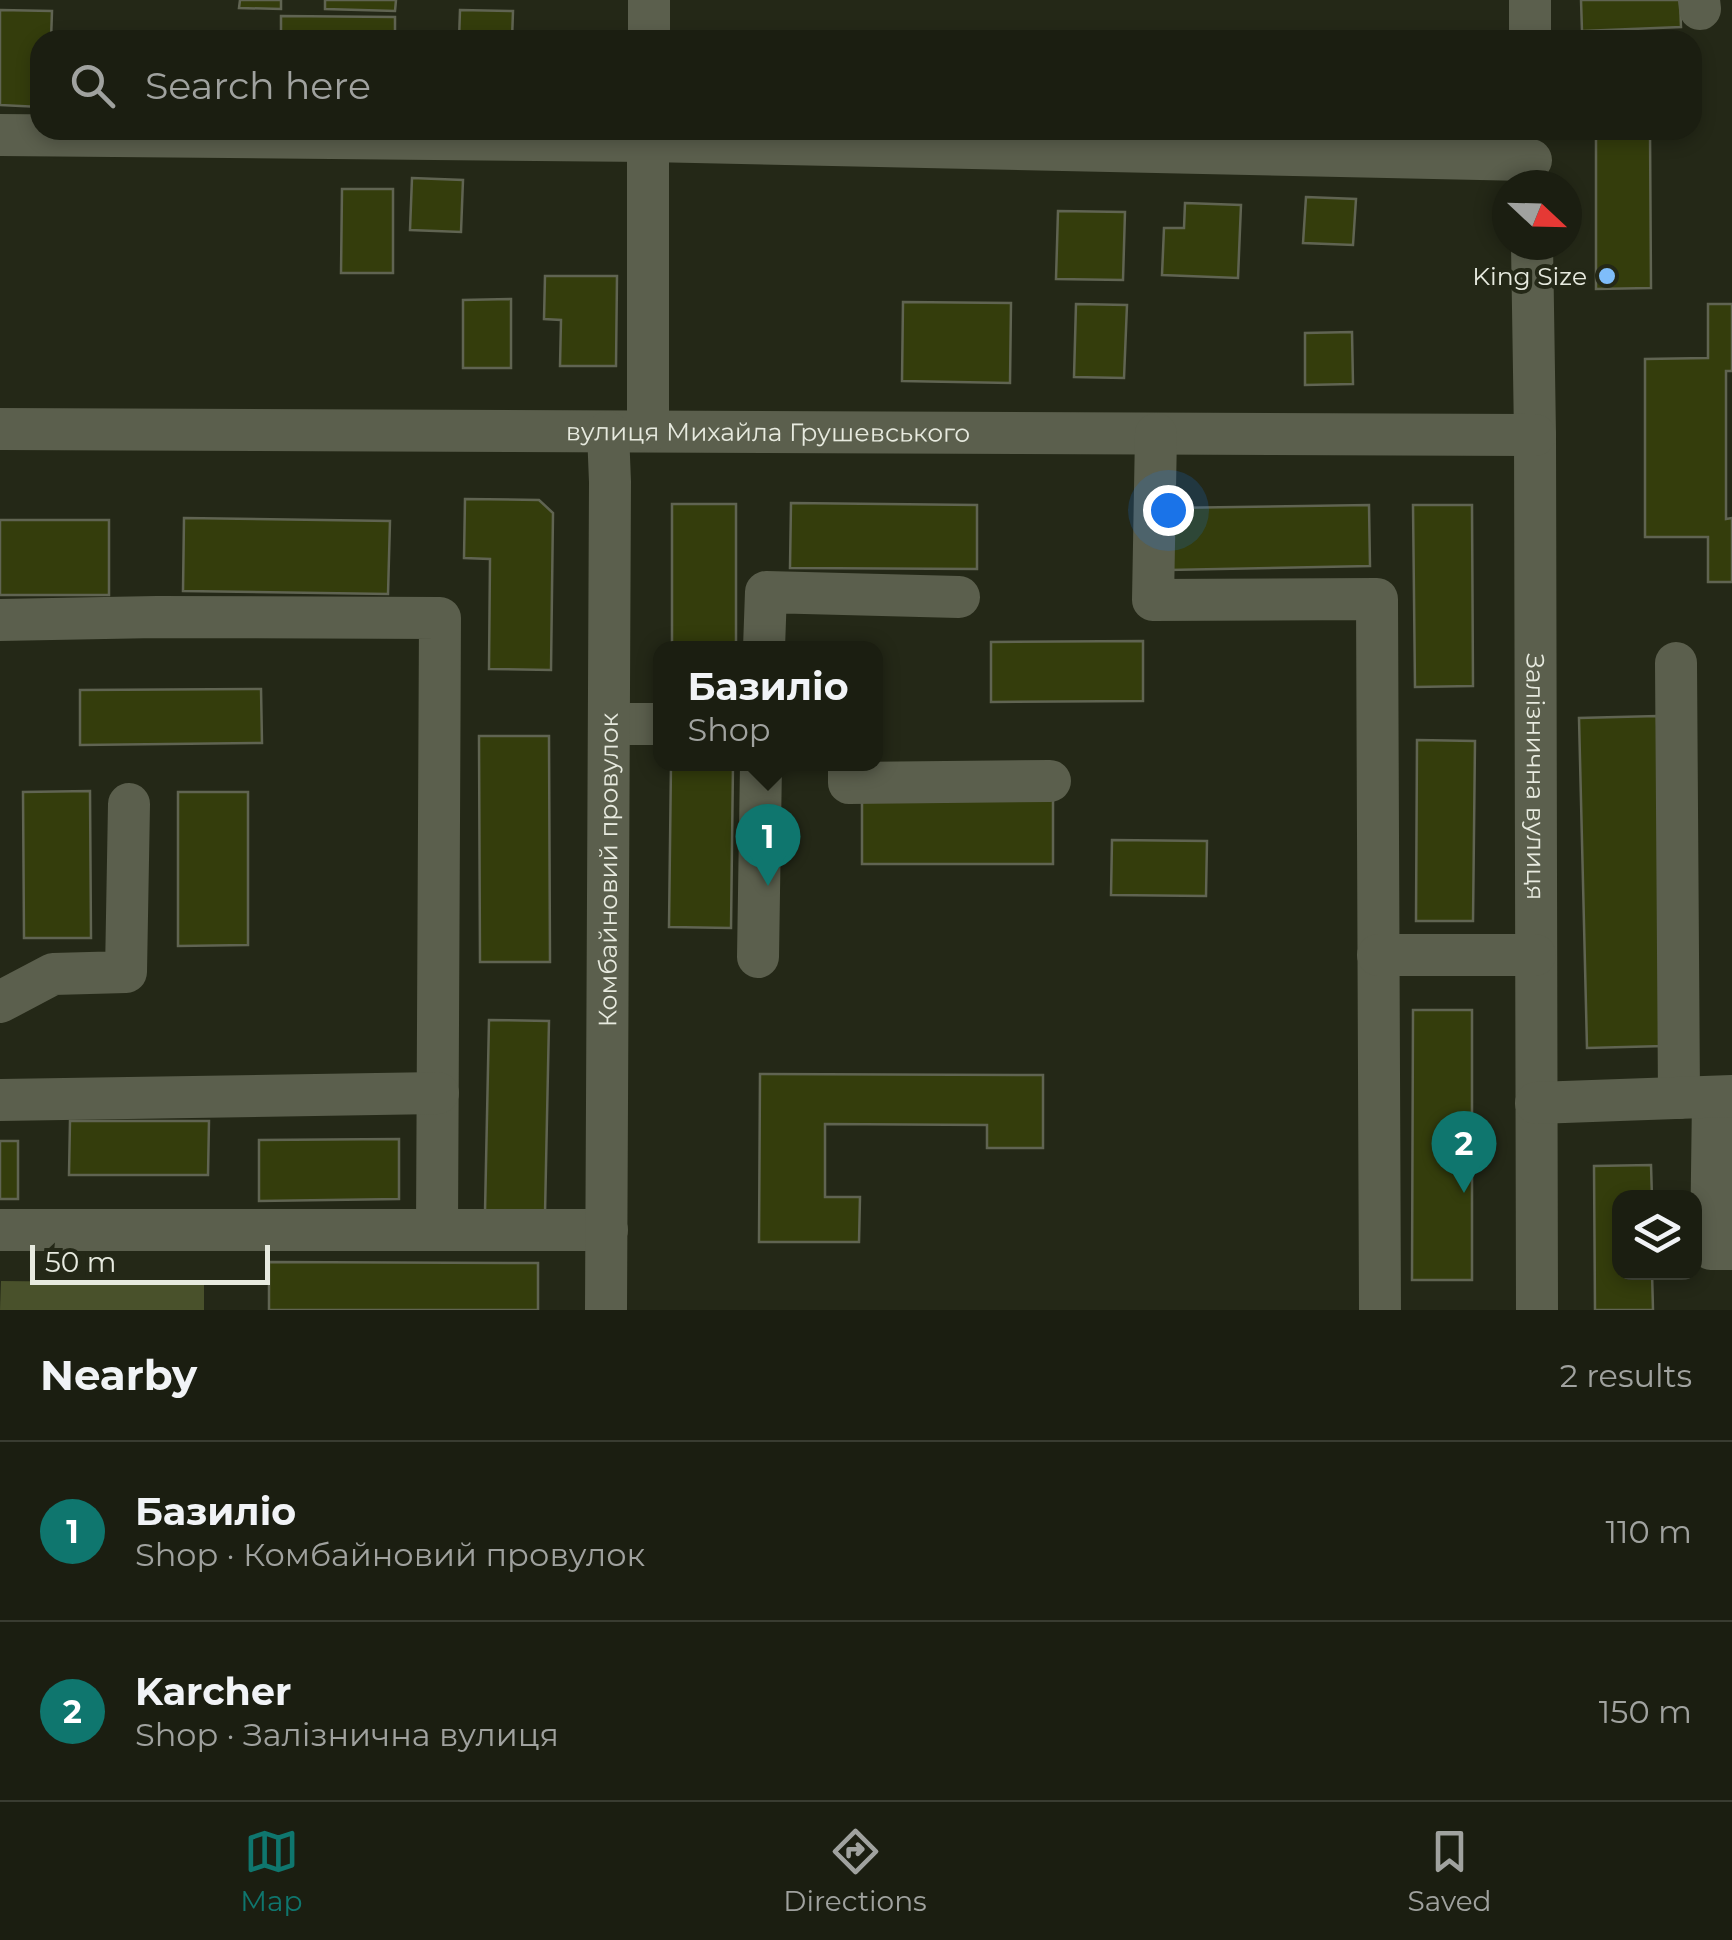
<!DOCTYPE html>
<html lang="en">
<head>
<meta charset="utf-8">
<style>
  :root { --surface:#1b1e11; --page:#24271a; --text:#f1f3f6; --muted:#a0a29f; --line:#393c31; --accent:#0f766e }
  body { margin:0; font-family:Montserrat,sans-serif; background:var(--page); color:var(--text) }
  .controls { position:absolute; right:30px; bottom:30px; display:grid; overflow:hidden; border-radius:20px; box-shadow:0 5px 15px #0003 }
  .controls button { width:90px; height:90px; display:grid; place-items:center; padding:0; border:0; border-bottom:2px solid var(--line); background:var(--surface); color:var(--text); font:50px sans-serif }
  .compass { position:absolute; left:1492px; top:170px; width:90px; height:90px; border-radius:50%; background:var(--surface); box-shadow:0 5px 15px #0003; rotate:112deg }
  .scale { position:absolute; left:30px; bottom:25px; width:240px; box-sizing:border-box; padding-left:10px; border:5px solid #e7eadf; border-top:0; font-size:28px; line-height:35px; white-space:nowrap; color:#e7eadf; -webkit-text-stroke:8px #242817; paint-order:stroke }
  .you { position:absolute; left:1168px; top:510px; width:35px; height:35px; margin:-25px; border:8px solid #fff; border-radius:50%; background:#1a73e8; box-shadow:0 0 0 15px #1a73e833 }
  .badge { display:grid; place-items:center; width:65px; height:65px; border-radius:50%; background:var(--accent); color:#fff; font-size:32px; font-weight:700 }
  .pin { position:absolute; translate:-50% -82px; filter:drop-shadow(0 2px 5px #0008) }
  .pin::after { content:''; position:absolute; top:52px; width:35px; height:30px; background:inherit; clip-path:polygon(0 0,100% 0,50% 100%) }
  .popup { position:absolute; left:653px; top:641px; width:230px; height:130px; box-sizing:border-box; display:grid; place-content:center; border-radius:20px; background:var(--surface); filter:drop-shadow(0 2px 8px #0005); font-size:32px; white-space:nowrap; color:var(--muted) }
  .popup b { font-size:38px; color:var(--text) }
  .popup::after { content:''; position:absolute; left:50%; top:100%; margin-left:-20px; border:20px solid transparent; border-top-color:var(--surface) }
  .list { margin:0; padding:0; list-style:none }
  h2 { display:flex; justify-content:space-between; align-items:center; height:130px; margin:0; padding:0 40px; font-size:42px }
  h2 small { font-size:32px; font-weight:400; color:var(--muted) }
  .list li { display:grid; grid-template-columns:65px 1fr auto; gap:30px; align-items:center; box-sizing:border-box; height:180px; padding:0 40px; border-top:2px solid var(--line) }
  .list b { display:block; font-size:38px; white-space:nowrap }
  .list p { margin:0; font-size:32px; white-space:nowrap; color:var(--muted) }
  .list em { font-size:32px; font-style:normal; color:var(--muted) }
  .icon { flex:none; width:55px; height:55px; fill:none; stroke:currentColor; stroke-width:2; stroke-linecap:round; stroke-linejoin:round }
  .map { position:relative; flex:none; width:1732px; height:1310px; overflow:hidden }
  .search { position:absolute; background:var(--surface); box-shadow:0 5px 15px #0003; left:30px; right:30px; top:30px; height:110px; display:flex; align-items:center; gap:25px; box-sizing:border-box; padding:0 35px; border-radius:30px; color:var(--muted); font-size:38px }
  .sheet { height:490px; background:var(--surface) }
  nav { display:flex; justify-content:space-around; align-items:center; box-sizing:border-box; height:140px; border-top:2px solid var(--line); background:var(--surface); font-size:28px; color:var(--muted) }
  nav a { display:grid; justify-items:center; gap:5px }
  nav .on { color:var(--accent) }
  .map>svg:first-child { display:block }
  .green { fill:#49512b }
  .building { fill:#343d0c; stroke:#606452; stroke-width:2.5 }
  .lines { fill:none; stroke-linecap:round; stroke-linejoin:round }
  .minor { stroke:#5b5f4d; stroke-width:42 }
  .poi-dot { fill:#7fbdfa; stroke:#242817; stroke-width:4 }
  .labels { text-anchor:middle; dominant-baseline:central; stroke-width:8; stroke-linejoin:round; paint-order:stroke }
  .poi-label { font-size:25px; fill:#e7eadf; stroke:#242817; text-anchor:end }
  .street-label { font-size:25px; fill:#e7eadf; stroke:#242817 }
</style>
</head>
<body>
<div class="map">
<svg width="1732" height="1310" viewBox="0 0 1732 1310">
  <rect width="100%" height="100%" fill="#242817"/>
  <!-- green -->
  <path class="green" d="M1,1281L204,1283V1310H0Z"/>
  <!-- building -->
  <path class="building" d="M240,0H281V9L239,8Z
    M325,0H396L395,11L325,9Z
    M1581,0H1680L1681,27L1582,31Z
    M0,10L52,11L51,40H40V107L0,105Z
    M460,10L513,11L512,40H459Z
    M281,16L395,17V40H281Z
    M1596,130H1650L1651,288L1596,289Z
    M412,178L463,180L461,232L410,230Z
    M342,189H393V273H341Z
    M1306,197L1356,199L1353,245L1303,243Z
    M1185,203L1241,205L1238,278L1162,275L1164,228H1184Z
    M1058,211L1125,212L1123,280L1056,279Z
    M545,276H617L616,366H560L561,320L544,319Z
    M511,299V368H463V300Z
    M903,302L1011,303L1010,383L902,381Z
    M1076,304L1127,305L1124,378L1074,377Z
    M1708,304H1732V371H1726V519L1732,518V582H1708V537H1645V359L1708,358Z
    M1352,332L1353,384L1305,385V333Z
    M465,499L539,500L553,513L551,670L489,669L490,559L464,558Z
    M791,503L977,505V569L790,568Z
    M672,504H736V648H672Z
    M1369,505L1370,566L1168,570V508Z
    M1413,505H1472L1473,686L1415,687Z
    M184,518L390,521L388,594L183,591Z
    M0,520H109V595H0Z
    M1143,641V701L991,702V642Z
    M261,689L262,743L80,745V690Z
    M1657,716L1664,1046L1587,1048L1579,718Z
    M479,736H549L550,962H480Z
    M1417,740L1475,741L1473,921H1416Z
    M671,764H733L731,928L669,927Z
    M90,791L91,938H24L23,792Z
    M178,792H248V945L178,946Z
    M1053,797V864H862V798Z
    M1112,840L1207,841L1206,896L1111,895Z
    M1413,1010H1472V1280H1412Z
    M489,1020L549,1021L545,1214L485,1212Z
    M760,1074L1043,1075V1148H987V1125L825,1124V1197H860L859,1242H759Z
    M70,1121H209L208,1175H69Z
    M399,1139V1199L259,1201V1140Z
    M0,1141H18V1199H0Z
    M1651,1165L1652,1198H1620V1272H1652L1653,1310H1595L1594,1166Z
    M269,1262L538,1263V1310H269Z"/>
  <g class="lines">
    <!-- minor -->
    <g class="minor">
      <path d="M1530,0V40"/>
      <path d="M1699,0L1700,9"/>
      <path d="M649,40V0"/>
      <path d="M0,135L648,141L1531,160"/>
      <path id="s1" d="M1532,245L1535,435L1537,1310"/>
      <path id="s2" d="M0,429L1535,435"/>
      <path d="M648,431V130"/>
      <path d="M1156,434L1153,600L1377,599L1380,1310"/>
      <path d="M0,620L157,617L440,618L437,1229"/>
      <path d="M764,648L766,592L959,597"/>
      <path d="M1676,663L1679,1098"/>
      <path d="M609,724H660"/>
      <path d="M849,764V783L1050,781"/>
      <path d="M1378,955H1535"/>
      <path d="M758,957L761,764"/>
      <path d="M0,1002L53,974L126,972L129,804"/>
      <path d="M1713,1097L1711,1249H1732"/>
      <path d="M0,1100L438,1093"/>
      <path d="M1536,1103L1732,1096"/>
      <path d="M0,1230H607"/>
      <path id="s3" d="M606,1310L610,482L608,432"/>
    </g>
  </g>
  <!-- markers -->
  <circle class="poi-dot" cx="1607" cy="276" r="10"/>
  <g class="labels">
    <!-- poi labels -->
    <g class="poi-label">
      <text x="1587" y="276">King Size</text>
    </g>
    <!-- street labels -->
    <g class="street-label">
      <text stroke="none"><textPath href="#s2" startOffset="768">вулиця Михайла Грушевського</textPath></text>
      <text stroke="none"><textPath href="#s1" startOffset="532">Залізнична вулиця</textPath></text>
      <text stroke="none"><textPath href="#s3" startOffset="440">Комбайновий провулок</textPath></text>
    </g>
  </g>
</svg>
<div class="controls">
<button><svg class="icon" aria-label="layers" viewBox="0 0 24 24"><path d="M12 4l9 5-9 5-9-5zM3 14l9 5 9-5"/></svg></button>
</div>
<svg class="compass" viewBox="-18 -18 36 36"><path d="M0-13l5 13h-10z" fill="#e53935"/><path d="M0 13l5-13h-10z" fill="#a0a29f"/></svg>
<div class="scale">50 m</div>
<div class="you"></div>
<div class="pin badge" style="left:768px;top:886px">1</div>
<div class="popup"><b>Базиліо</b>Shop</div>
<div class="pin badge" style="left:1464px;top:1193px">2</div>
<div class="search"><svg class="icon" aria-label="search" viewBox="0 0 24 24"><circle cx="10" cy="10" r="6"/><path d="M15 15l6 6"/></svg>Search here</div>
</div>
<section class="sheet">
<h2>Nearby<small>2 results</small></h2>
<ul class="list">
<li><span class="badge">1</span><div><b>Базиліо</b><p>Shop · Комбайновий провулок</p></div><em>110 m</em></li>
<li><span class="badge">2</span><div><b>Karcher</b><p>Shop · Залізнична вулиця</p></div><em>150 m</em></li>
</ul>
</section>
<nav>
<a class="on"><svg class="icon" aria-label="map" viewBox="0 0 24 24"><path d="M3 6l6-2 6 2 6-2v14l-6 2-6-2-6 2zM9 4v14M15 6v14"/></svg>Map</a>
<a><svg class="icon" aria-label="directions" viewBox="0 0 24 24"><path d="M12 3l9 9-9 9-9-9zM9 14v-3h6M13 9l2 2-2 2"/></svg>Directions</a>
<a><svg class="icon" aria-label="saved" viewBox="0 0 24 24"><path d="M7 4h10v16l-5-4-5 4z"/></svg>Saved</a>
</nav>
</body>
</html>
